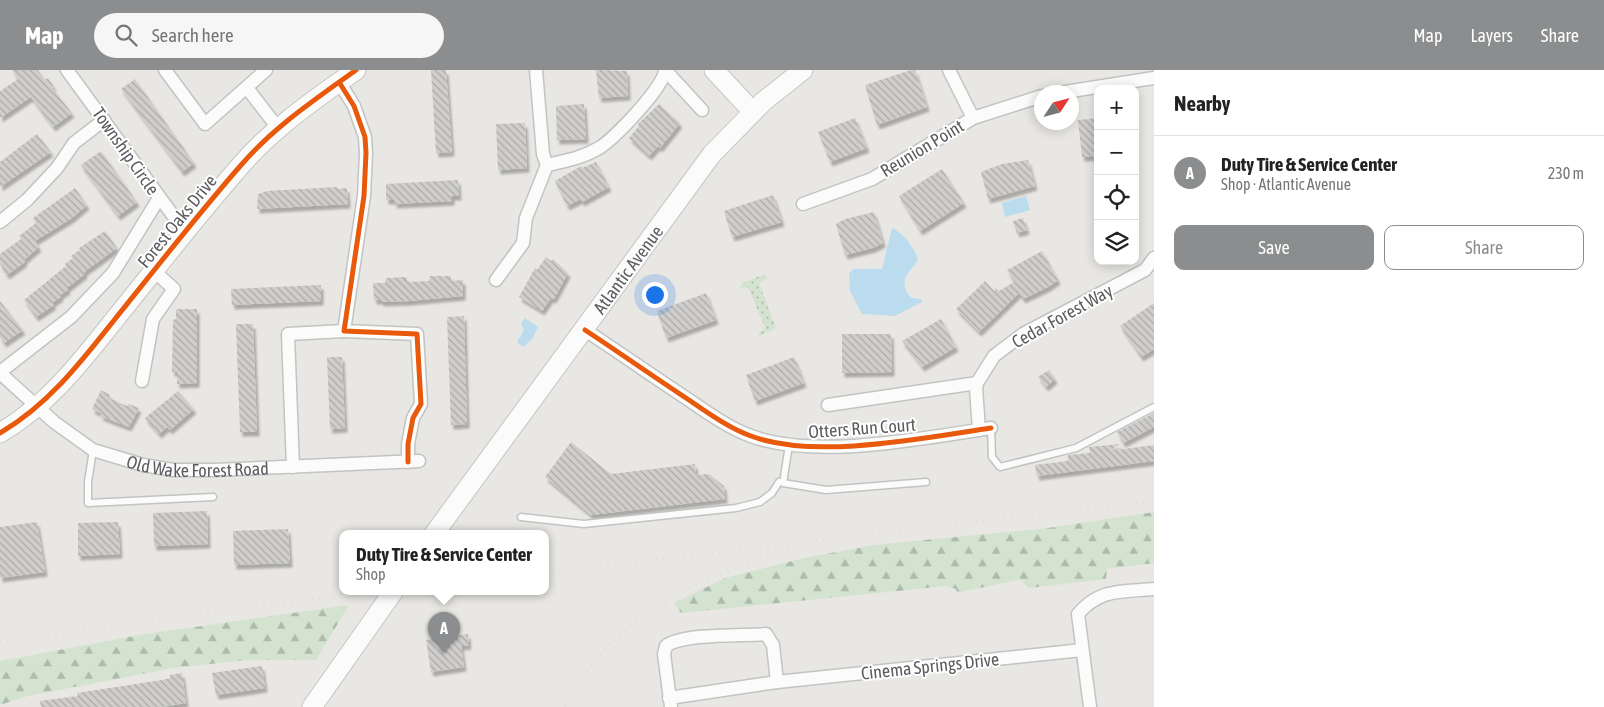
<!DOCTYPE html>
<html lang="en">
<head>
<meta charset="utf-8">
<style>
  :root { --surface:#fff; --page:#f6f6f6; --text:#222; --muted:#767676; --line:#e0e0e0; --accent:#8b8d8e }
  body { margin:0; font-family:"Asap Condensed",sans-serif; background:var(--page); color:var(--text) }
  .controls { position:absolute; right:15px; top:15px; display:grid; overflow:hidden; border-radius:10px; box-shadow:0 2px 12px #0003 }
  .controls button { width:45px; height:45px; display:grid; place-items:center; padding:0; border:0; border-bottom:1px solid var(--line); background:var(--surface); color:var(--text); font:25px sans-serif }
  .compass { position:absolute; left:1034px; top:15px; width:45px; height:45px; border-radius:50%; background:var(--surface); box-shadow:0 2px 12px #0003; rotate:54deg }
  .you { position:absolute; left:654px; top:224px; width:18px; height:18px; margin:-12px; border:4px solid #fff; border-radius:50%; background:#1a73e8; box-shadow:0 0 0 8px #1a73e833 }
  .badge { display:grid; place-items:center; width:32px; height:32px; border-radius:50%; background:var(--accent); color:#fff; font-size:16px; font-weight:700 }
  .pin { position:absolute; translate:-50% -41px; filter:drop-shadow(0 1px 2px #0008) }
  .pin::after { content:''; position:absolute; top:26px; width:18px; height:15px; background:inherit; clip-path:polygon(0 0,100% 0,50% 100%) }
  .popup { position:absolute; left:339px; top:460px; width:210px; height:65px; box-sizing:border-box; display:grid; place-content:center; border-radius:10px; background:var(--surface); filter:drop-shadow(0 1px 4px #0005); font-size:16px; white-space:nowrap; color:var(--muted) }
  .popup b { font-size:19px; color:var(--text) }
  .popup::after { content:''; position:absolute; left:50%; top:100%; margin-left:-10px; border:10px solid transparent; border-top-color:var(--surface) }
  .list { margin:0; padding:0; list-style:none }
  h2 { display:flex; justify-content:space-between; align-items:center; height:65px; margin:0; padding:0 20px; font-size:21px }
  h2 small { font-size:16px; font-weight:400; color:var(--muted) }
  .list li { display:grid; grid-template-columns:32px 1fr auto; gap:15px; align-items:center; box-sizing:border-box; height:75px; padding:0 20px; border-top:1px solid var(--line) }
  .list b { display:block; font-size:19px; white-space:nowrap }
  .list p { margin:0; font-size:16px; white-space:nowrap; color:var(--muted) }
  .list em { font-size:16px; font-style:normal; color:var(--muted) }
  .actions { display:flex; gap:10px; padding:15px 20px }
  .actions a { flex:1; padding:11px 0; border:1px solid var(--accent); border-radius:10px; text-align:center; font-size:18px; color:var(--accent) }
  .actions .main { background:var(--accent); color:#fff }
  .icon { flex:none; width:28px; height:28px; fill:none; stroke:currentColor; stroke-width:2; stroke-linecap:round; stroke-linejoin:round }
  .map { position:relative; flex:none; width:1154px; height:637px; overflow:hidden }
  header { display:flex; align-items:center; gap:30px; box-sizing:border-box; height:70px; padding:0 25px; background:var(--accent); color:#fff }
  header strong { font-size:24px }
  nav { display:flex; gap:28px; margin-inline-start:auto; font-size:18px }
  .search { width:350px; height:45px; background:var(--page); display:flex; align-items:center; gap:12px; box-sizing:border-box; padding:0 18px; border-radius:28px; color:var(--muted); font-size:19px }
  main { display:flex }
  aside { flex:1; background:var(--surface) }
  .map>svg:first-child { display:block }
  .grass { fill:url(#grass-dots) }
  .forest { fill:url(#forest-firs) }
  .water { fill:#bbdcee }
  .building { fill:url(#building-back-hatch); filter:url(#shadow) }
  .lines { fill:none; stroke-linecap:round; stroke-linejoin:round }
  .lane-casing { stroke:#c2c3c3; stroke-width:9 }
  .street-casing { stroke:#c2c3c3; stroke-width:15 }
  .secondary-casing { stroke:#c5c5c5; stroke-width:21 }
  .lane { stroke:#fcfbfb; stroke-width:6 }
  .street { stroke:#fcfbfb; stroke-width:12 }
  .secondary { stroke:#fcfbfb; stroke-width:19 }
  .rail { stroke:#e0e0e0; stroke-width:4; stroke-dasharray:1 6; stroke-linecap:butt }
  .cycleway-casing { stroke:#fff; stroke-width:8 }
  .cycleway { stroke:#e8590c; stroke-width:5 }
  .labels { text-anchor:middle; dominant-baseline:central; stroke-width:4; stroke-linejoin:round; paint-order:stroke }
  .street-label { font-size:18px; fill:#595d60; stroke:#fff }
</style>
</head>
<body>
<header>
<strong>Map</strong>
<div class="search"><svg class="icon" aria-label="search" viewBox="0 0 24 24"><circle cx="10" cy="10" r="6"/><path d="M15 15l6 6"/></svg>Search here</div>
<nav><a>Map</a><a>Layers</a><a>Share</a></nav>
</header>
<main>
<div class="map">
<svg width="1154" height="637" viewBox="0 0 1154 637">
  <defs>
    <pattern id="grass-dots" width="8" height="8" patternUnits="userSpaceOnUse" patternTransform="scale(1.25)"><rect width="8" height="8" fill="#d3e3d0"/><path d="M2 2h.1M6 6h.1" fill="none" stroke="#aebbac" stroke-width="1.8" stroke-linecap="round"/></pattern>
    <pattern id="forest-firs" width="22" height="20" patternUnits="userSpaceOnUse" patternTransform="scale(1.25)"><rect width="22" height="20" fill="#d3e3d0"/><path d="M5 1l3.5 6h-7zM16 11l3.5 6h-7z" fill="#aebbac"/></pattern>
    <pattern id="building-back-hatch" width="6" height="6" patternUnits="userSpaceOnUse" patternTransform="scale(1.25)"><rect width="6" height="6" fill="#cfcecc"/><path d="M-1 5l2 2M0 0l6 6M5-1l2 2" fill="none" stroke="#abaaa9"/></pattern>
    <filter id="shadow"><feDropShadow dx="2.5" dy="4.5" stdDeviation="1" flood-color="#0004"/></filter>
  </defs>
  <rect width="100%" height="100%" fill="#e8e7e3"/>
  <!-- grass -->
  <path class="grass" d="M765,204L767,208L759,213L776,258L760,266L758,263L765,258L748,217L740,219V217L744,212Z"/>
  <!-- forest -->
  <path class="forest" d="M1154,442V493L1107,499L1106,509L1029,518L1021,509L957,523L956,519L946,516L681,543L674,533L725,508L804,488L874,475L1048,458Z
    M349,535L316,590H247L173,598L28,626L0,635V591L145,564Z"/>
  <!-- water -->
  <path class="water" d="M1026,126L1030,140L1005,147L1002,133Z
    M892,158C903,162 914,178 918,189C910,204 896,208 911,228L921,229L922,232L895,246L862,244L850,221L849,204L853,199H882Z
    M525,248L538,257L533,268L523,277L517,272L524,260L521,253Z"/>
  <!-- building -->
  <path class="building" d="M12,0H38L45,10L48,8L54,17L52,18L72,43L53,57L31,27L0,48V21L18,9Z
    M431,0H446L452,82L436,83Z
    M596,0L627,1L628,26L599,28Z
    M911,0H915L927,37L877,55L865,15Z
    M135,9L194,93L182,102L121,19Z
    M584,34L586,69L557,70L556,36Z
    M659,34L680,53L660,78L658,76L649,86L629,68L639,56L638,54Z
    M855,48L867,78L830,92L818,62Z
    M1098,48V86L1082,87L1078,50Z
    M525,53L527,98L498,100L496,54Z
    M37,64L51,82L0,117V92Z
    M101,81L137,132L118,146L81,95Z
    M1028,90L1035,116L988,129L981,102L1002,94Z
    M596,92L609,117L582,132L581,129L567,136L555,111L581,96L582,98Z
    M942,99L964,133L920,161L899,126Z
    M458,110L459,126H452V131L394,134L395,130H386V114Z
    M337,117L338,119L347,118L348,134L257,139L258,124L267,121Z
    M75,118L87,135L72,148L35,171L39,177L24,190L25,192L7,205L0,194V184L21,169L19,166L36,153L33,148Z
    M773,125L782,152L732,167L724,141Z
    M874,142L883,173L873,178L845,185L836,154L845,149Z
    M1023,148L1027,160L1017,163L1013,151Z
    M105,161L117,178L84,202L85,204L67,218L68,220L60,225L61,227L52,233L54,235L36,247L24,230L66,196L65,194L73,188L71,186L80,180L79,178Z
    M1042,181L1058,210L1048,217L1023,229L1019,223L979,262L956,239L985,211L994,221L996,218L999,221L1014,212L1007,200Z
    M546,187L551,191L553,189L568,203L554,229L551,228L542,241L519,227L535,198L537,200Z
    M430,206H451V211L463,210V226L409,231L381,232V230H374L373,213H385L386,208L407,207V212L429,211Z
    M321,215V231L232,235L231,219Z
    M706,223L716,250L666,268L657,241Z
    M0,231L23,260L4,273L0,267Z
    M1154,233V279L1141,287L1120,256Z
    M176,239H197V313L177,314V302H172L173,250L176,249Z
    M464,246L467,354L451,355L447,247Z
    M941,249L956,277L922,297L902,271Z
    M236,254H253L257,362H240Z
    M842,264H891L892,302L842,303Z
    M327,287H342L345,358L330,359Z
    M794,287L804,313L755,331L746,305Z
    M1049,300L1055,309L1046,317L1038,307Z
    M101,320L110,325L109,328L127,336L129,334L139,338L129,357L100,346L102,344L92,339Z
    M178,321L194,339L170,360L167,357L159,364L145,348Z
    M1154,343V357L1123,373L1117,362Z
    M571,372L611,404L695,394L696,405L709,404L724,416L725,429L591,445L545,407Z
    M1120,374L1109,381L1154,375V391L1037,406L1035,395L1068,391V385L1090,383L1089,377Z
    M207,441L208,474L154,476L153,443Z
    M37,452L45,502L0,508V457Z
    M118,452L120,484L78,486V453Z
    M288,459L290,493L234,495L233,461Z
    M468,564L469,575L461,576L464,597L431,602L426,570Z
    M262,596L265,618L216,625L212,603Z
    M182,603L186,633L162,637H41L40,631L78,626L77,623L162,610L170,608V605Z"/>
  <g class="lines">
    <!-- lane casing -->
    <g class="lane-casing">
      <path id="lane" d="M991,358L992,387L1000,397L1076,378L1154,337
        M789,375L783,413L826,420L926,412
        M93,380L88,412V433L213,427
        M521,447L584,454L736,438L760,432L772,423L779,412"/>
    </g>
    <!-- street casing -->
    <g class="street-casing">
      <g id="street">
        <path d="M67,0L185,162"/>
        <path d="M165,0L205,54L266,0"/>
        <path d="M536,0L543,84L547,95C565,91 582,88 599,78C614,69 665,16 665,0"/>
        <path d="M949,0L973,48"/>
        <path d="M666,1L702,40"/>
        <path d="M339,12L354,36L365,67L366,83L364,126L344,261L417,264L421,334L413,348L408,374V392"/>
        <path d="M247,18L278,58"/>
        <path d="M1065,22L1154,8"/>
        <path d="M803,134L872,109L973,48L1042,26"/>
        <path d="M0,152L27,130L57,98L74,73L104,50"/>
        <path d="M496,210L523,173L526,148L547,95"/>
        <path d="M585,260C620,283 654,307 689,330C708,343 729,358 751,366C815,390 924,368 991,358"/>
        <path d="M0,302L71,247L113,203L159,128"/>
        <path id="s1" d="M0,303L54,352L93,380L143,395L173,400H214L419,391"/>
        <path d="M142,311L153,249L174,219L154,201"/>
        <path d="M977,313L976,318L979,360"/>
        <path d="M828,335L977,313L994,286L1023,264L1145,200L1154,188"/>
        <path d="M293,397L288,264L344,261"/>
        <path d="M669,628L777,612L1082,580"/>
        <path d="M671,637L664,584L666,576C683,563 743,566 766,564L773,575L777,612"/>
        <path d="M1090,637L1078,544C1100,518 1122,522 1154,519"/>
      </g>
    </g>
    <!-- secondary casing -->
    <g class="secondary-casing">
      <g id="secondary">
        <path d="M714,0L753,42"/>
        <path d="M0,363C48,335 81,292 115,249C157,197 198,144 242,94C275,56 316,29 356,0"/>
        <path id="s2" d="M434,464L712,84L764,31L803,0"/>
        <path d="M312,637L393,522"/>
      </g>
    </g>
    <!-- lane -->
    <use href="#lane" class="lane"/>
    <!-- street -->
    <use href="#street" class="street"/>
    <!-- secondary -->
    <use href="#secondary" class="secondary"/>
    <!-- rail -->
    <path class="rail" d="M545,502L1154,431
      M0,573L213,541L377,522
      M565,637C610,545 707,501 802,478"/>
    <!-- cycleway casing -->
    <g class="cycleway-casing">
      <path id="cycleway" d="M339,12L354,36L365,67L366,83L364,126L344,261L417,264L421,334L413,348L408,374V392
        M585,260C620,283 654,307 689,330C708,343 729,358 751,366C815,390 924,368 991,358
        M0,363C48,335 81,292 115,249C157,197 198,144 242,94C275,56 316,29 356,0"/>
    </g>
    <!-- cycleway -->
    <use href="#cycleway" class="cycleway"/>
  </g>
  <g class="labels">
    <!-- street labels -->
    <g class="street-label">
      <text transform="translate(922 78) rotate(-31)">Reunion Point</text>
      <text transform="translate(126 81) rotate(55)">Township Circle</text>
      <text transform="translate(177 151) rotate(-51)">Forest Oaks Drive</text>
      <text stroke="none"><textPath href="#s2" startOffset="328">Atlantic Avenue</textPath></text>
      <text transform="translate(1062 246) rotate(-29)">Cedar Forest Way</text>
      <text transform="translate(862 358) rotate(-4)">Otters Run Court</text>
      <text stroke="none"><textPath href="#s1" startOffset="228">Old Wake Forest Road</textPath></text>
      <text transform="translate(930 596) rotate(-6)">Cinema Springs Drive</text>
    </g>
  </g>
</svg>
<div class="controls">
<button>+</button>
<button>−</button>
<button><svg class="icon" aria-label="locate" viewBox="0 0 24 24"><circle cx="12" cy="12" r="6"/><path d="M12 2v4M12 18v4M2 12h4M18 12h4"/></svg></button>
<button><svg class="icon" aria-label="layers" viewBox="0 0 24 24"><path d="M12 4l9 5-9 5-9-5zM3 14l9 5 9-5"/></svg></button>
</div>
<svg class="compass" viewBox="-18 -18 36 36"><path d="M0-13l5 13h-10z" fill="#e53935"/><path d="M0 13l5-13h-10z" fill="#767676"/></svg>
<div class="you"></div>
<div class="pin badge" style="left:444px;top:583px">A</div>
<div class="popup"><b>Duty Tire &amp; Service Center</b>Shop</div>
</div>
<aside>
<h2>Nearby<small></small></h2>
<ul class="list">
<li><span class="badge">A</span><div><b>Duty Tire &amp; Service Center</b><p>Shop · Atlantic Avenue</p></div><em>230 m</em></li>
</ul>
<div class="actions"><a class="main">Save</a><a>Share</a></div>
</aside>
</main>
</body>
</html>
